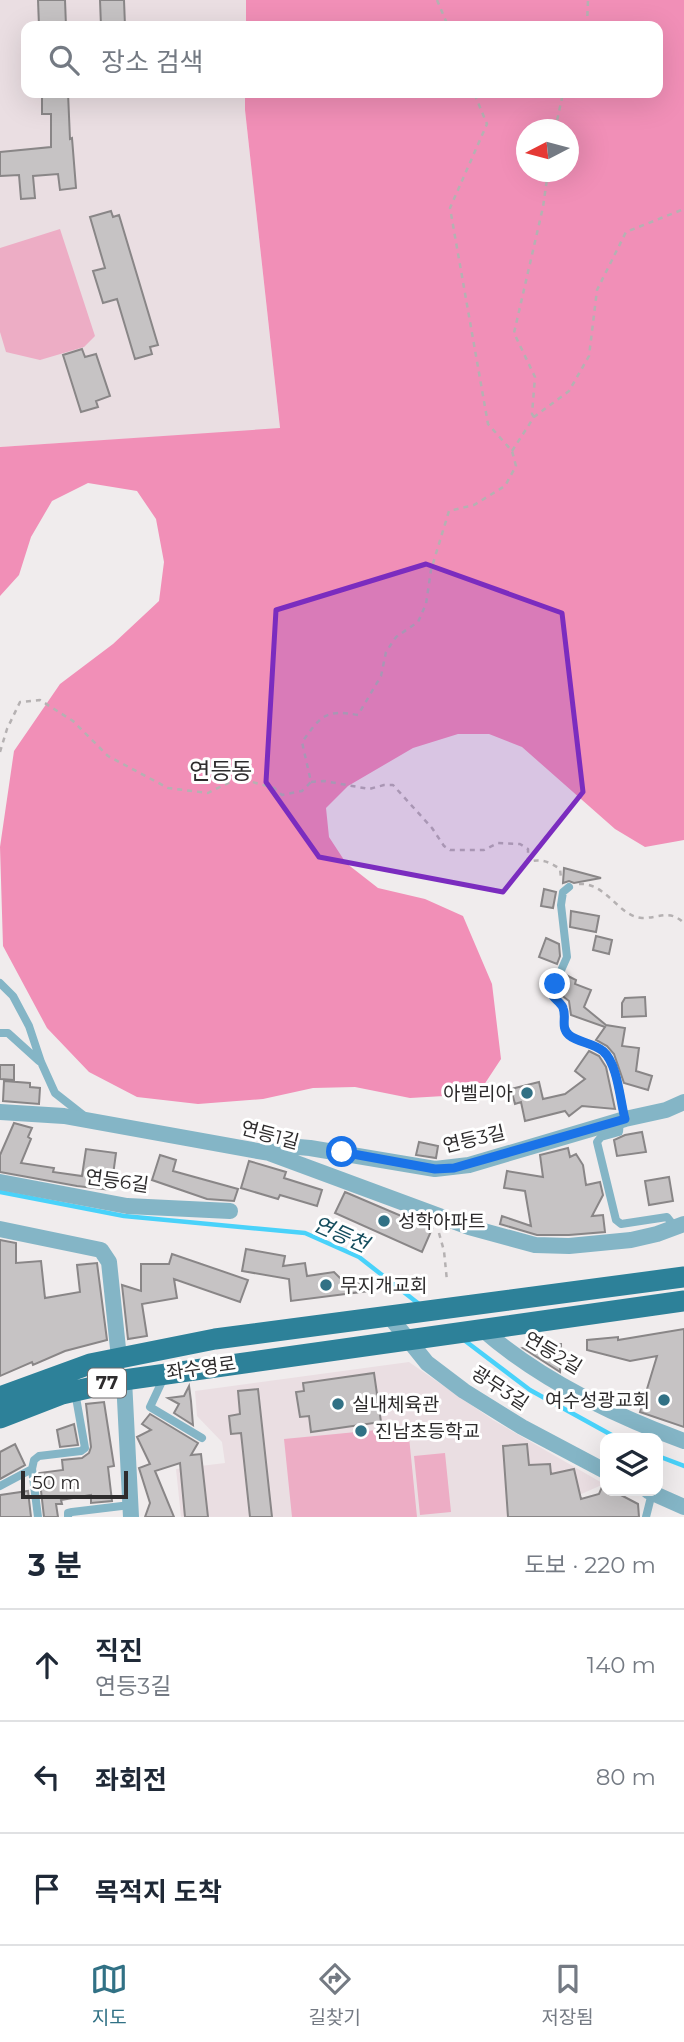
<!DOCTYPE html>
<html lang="ko">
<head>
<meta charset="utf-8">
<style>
  :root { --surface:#fff; --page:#f6f6f7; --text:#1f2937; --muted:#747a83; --line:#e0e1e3; --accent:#317185 }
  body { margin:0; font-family:Montserrat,"Noto Sans KR",sans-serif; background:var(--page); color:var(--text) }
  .controls { position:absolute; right:21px; bottom:21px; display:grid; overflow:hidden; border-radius:14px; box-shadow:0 7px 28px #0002 }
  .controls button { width:63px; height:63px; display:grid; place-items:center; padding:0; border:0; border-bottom:2px solid var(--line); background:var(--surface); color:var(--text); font:35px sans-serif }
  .compass { position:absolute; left:516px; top:119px; width:63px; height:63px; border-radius:50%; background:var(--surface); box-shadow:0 7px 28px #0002; rotate:264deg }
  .scale { position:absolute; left:21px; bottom:18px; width:107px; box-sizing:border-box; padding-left:7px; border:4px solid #2e2c2d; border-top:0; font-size:19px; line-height:24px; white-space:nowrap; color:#2e2c2d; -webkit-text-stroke:5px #fff; paint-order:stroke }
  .stop { position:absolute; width:21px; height:21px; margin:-16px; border:5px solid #1a73e8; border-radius:50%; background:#fff }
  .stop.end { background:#1a73e8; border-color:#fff; box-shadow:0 2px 7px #0008 }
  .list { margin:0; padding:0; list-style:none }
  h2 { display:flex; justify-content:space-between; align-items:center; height:91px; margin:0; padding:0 28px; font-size:30px }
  h2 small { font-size:23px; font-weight:400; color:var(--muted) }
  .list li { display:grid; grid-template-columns:46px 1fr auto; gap:21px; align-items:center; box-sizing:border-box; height:112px; padding:0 28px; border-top:2px solid var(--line) }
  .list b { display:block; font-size:26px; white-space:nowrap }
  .list p { margin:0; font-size:23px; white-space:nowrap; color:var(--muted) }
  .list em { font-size:23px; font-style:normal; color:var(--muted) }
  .icon { flex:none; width:38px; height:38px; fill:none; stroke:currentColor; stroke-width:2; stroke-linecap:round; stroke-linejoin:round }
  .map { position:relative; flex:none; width:684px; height:1517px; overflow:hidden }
  .search { position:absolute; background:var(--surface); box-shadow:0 7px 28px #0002; left:21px; right:21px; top:21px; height:77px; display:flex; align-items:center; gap:18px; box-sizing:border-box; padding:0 24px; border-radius:14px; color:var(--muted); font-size:26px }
  .sheet { height:427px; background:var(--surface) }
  nav { display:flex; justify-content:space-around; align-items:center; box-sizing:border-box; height:98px; border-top:2px solid var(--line); background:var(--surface); font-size:19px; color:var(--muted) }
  nav a { display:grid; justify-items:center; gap:4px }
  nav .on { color:var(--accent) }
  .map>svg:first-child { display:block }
  .built { fill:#eadee2 }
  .green { fill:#edadc5 }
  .forest { fill:#f18fb7; fill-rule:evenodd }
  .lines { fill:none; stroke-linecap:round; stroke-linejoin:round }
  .stream { stroke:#49d2fa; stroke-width:4.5 }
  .building { fill:#c6c3c4; stroke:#898687; stroke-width:2 }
  .path { stroke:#b5b1b2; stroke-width:2.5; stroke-dasharray:5 5; stroke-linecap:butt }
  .lane { stroke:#84b5c6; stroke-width:8 }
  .street { stroke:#84b5c6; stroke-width:16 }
  .primary { stroke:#2d8199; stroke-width:21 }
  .route { stroke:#1a73e8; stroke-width:9 }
  .marked { fill:#7b2cbf; fill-opacity:0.2; stroke:#7b2cbf; stroke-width:5; stroke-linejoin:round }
  .poi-dot { fill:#317185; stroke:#fff; stroke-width:2.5 }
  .labels { text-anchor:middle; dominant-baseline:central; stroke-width:6; stroke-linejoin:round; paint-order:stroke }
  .shield { fill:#fff; stroke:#6d6b6c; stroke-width:2 }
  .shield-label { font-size:18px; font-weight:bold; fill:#2e2c2d }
  .poi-label { font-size:19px; fill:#2e2c2d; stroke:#fff; text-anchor:start }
  .street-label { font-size:19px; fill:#2e2c2d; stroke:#fff }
  .water-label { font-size:21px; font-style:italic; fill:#144d5d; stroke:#fff }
  .quarter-label { font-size:23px; fill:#2e2c2d; stroke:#fff }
</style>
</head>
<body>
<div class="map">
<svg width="684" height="1517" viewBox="0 0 684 1517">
  <rect width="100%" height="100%" fill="#f0eced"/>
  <!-- built -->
  <path class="built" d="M0,0H246V26H26V93H245V110L280,429L0,447Z
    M409,1362L493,1420L604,1484L545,1510L542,1517H181L176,1469L225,1463L222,1442L197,1416L195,1391Z"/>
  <!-- green -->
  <path class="green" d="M60,229L95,336L84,347L40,360L6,352L0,332V248Z
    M408,1427L417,1517H292L284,1439Z
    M445,1453L451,1512L420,1515L414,1456Z"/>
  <!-- forest -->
  <path class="forest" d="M246,0H684V840L645,847L615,829L522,747L489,734H458L413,748L348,786L326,808L329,837L346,863L378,888L425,899L463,916L492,984L501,1059L478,1094L410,1098L355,1087L313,1088L263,1099L198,1104L137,1097L89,1072L47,1028L3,946L0,847L14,751L60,684L113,644L159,601L164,562L156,519L137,491L88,483L52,501L31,537L19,575L0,596V447L280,428L245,110V93H658V26H246ZM526,130H568V172H526Z"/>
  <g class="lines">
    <!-- stream -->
    <path class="stream" d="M0,1192L124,1216L305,1233L359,1257L419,1304
      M464,1340L530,1390L617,1438
      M658,1456L684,1466"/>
  </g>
  <!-- building -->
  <path class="building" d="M38,0H65L66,26H39Z
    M100,0H124L125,26H101Z
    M42,93H68L70,139L72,138L76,188L60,190L58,174L33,176L35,198L21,199L19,175L0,176V152L51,147V114H42Z
    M111,211L113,217L119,215L158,345L150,347L152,354L135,359L117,299L103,303L93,271L105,268L90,217Z
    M82,349L85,357L96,354L110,396L96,401L98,407L81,412L63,355Z
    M564,868L601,878L574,883L569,881L563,883Z
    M544,889L556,892L553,908L541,906Z
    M571,911L599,916L596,932L570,927Z
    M596,936L612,940L609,954L593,950Z
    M546,938L559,944L560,956L557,964L539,957Z
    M566,975L576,980L575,984L591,990L584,1007L606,1025L625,1028L622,1046L639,1048L636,1071L652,1076L648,1090L624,1083L614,1054L607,1046L596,1040L605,1027L571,1015L569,1001L560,994Z
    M645,997L646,1016L622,1017V1003L625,998Z
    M589,1051L599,1056L606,1067L615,1109L582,1106L569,1116L565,1111L525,1121L521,1102L515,1104L511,1089L539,1082L543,1099L565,1094L585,1079L575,1071Z
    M0,1065H14V1080L0,1079Z
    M4,1081L30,1083V1087L40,1088L39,1104L3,1101Z
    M14,1123L32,1128L28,1137L31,1139L21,1163L54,1168L53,1172L82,1176L86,1149L116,1153L111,1190L77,1186L0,1172V1155Z
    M642,1132L646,1152L617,1156L614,1140L625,1135Z
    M419,1142L438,1146L436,1158L416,1155Z
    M568,1148L570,1157L576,1154L583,1165L586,1185L600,1182L603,1195L592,1216L603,1215L605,1232L569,1235H537L500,1224L502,1216L531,1226L525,1191L504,1188L507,1171L543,1177L540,1155Z
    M160,1155L176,1160L173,1171L238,1189L234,1201L207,1199L152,1180Z
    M249,1161L286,1172L284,1178L322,1190L317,1206L280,1195L278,1199L241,1188Z
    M669,1177L673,1201L649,1205L645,1181Z
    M345,1192L432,1229L422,1252L335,1213Z
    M0,1240L16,1243V1263L41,1261L45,1298L80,1292L77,1265L97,1263L107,1340L65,1351L33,1365L32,1362L0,1376Z
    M246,1249L285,1256L283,1266L305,1263L307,1276L334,1272L344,1282L355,1281L369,1291L291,1301L289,1279L242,1271Z
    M172,1254L248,1280L240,1302L174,1279L177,1298L142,1304L147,1336L128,1339L122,1285L141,1291V1264H169Z
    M684,1329V1427L640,1412L657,1356L630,1361L587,1350V1340L618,1337V1340Z
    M561,1344L560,1372L523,1348L536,1346Z
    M374,1373L381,1422L311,1432L309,1416L300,1417L296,1392L304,1391L303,1383Z
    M189,1386L191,1401L193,1425L174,1413L179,1404L168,1398L184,1396Z
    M258,1389L272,1517H250L241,1433L231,1434L229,1416L240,1414L238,1391Z
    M104,1402L114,1466L108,1467L112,1501L91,1503V1495L61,1500L62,1504H56L58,1517H44L39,1473L63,1470L62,1460L82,1458L89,1453L91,1447L86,1404Z
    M150,1414L198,1443L191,1455L201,1454L208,1517H185L180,1463L155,1471L174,1517H145L150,1503L139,1468L150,1464L137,1437L151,1430L142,1424Z
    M74,1424L78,1445L60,1447L57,1430Z
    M15,1444L25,1465L0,1479V1452Z
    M527,1444L529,1465L550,1464L551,1474L574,1469L581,1499L599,1494L602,1487L605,1491L619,1494L638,1504L639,1517H508L503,1446Z
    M28,1491L31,1517H0V1495Z"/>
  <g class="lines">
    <!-- path -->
    <path class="path" d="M437,0L448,26
      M587,26L588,0
      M555,130L563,93
      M534,417L532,414L535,377L514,333L543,207L548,172
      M512,451L534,417L569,391L589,356L597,290L626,232L684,209
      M0,752L7,729L20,702L40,700L73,721L108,756L168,788L208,793L238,778L274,788L282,795L302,791L311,782L302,742C321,716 325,709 358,715L381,676L386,652L396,637L418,622L426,604L431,570L449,511L474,505L505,486L516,466L512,451L488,424L450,208L487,124L474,93
      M311,782L324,781L369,789L384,785H393L432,828L444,846L450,850H484L498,843L520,844L528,849V862C540,858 550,862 560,869L561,878
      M579,884C606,882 619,917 642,918C660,918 669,909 684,923
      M439,1233L444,1251L447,1281"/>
    <!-- lane -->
    <path class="lane" d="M569,887L563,892L561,905L567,957L555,984L553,996C556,1001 562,1004 563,1008C567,1017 560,1027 569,1035C577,1042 593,1043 603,1051C618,1064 620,1101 625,1119
      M0,983L13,996L29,1026L41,1062L55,1093L83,1115
      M0,1033H8L39,1061
      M620,1121L619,1132L601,1137L597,1142L616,1220L621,1224L667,1217L675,1227
      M165,1375L150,1407L202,1438
      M0,1486L32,1469
      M38,1517L32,1469L34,1460L39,1456L81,1451L85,1448L75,1392
      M68,1517V1513L72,1512L130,1505
      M646,1517L652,1493"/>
    <!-- street -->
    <path class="street" d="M0,1112L64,1116L269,1153L469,1227L535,1245L569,1246L631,1240L657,1234L684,1224
      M271,1152L298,1147L310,1148L435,1169L469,1165L625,1119L666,1110L684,1102
      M0,1182L127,1206L230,1211
      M0,1229L101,1250L109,1262L119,1358
      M390,1317L427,1363L464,1391L522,1427L605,1471
      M482,1329C539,1379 613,1415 684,1441
      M124,1380L131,1517
      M648,1491L684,1507"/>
    <!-- primary -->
    <path class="primary" d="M0,1397L90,1364L215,1339L684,1277
      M0,1418L62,1394L124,1380L684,1301"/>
  </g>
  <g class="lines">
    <!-- route -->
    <path class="route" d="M342,1152L435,1169L454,1168L625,1119C620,1101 618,1064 603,1051C593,1043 577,1042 569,1035C560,1027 567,1017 563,1008C562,1004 556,1000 553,996L555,984"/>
  </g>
  <!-- marked area -->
  <path class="marked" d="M426,564L562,613L583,792L503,892L319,857L266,782L276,610Z"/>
  <!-- markers -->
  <g class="poi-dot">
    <circle cx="527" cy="1093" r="7"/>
    <circle cx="384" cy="1221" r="7"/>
    <circle cx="326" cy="1285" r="7"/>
    <circle cx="664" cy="1400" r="7"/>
    <circle cx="338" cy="1404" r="7"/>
    <circle cx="361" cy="1431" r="7"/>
  </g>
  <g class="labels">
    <!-- shield labels -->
    <rect class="shield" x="88" y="1368.5" width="38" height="29" rx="5"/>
    <g class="shield-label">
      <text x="107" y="1383">77</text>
    </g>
    <!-- poi labels -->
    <g class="poi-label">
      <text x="513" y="1093" text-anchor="end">아벨리아</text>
      <text x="398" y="1221">성학아파트</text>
      <text x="340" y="1285">무지개교회</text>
      <text x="650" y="1400" text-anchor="end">여수성광교회</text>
      <text x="352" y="1404">실내체육관</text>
      <text x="375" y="1431">진남초등학교</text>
    </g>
    <!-- street labels -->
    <g class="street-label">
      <text transform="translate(270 1135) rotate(15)">연등1길</text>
      <text transform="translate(474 1139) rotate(-13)">연등3길</text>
      <text transform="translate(117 1181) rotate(8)">연등6길</text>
      <text transform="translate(553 1353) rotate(31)">연등2길</text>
      <text transform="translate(201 1368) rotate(-8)">좌수영로</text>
      <text transform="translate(500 1388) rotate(33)">광무3길</text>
    </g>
    <!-- water labels -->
    <g class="water-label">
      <text transform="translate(341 1234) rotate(24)">연등천</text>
    </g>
    <!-- quarter labels -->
    <g class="quarter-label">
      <text x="221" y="771">연등동</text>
    </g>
  </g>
</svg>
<div class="controls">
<button><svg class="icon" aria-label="layers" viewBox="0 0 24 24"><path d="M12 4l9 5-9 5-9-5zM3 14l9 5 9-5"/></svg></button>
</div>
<svg class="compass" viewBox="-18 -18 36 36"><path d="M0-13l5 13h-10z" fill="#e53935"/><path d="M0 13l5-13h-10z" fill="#747a83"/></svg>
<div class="scale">50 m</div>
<div class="stop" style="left:342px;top:1152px"></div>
<div class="stop end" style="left:555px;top:984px"></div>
<div class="search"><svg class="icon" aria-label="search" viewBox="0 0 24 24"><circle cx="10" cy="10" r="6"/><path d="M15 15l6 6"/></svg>장소 검색</div>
</div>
<section class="sheet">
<h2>3 분<small>도보 · 220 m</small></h2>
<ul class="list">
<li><svg class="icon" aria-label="ahead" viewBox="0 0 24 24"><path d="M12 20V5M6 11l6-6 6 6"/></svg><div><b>직진</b><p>연등3길</p></div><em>140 m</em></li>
<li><svg class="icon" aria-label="left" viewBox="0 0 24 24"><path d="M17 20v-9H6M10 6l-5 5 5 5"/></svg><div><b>좌회전</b></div><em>80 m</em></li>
<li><svg class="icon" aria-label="arrive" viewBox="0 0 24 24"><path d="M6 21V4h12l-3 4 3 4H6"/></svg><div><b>목적지 도착</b></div></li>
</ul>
</section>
<nav>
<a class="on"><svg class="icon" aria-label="map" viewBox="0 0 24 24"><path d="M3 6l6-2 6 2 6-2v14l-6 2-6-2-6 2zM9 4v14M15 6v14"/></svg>지도</a>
<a><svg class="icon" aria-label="directions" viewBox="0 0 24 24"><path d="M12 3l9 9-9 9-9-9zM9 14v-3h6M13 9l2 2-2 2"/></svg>길찾기</a>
<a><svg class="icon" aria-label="saved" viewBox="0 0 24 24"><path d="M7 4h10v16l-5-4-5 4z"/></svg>저장됨</a>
</nav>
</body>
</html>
